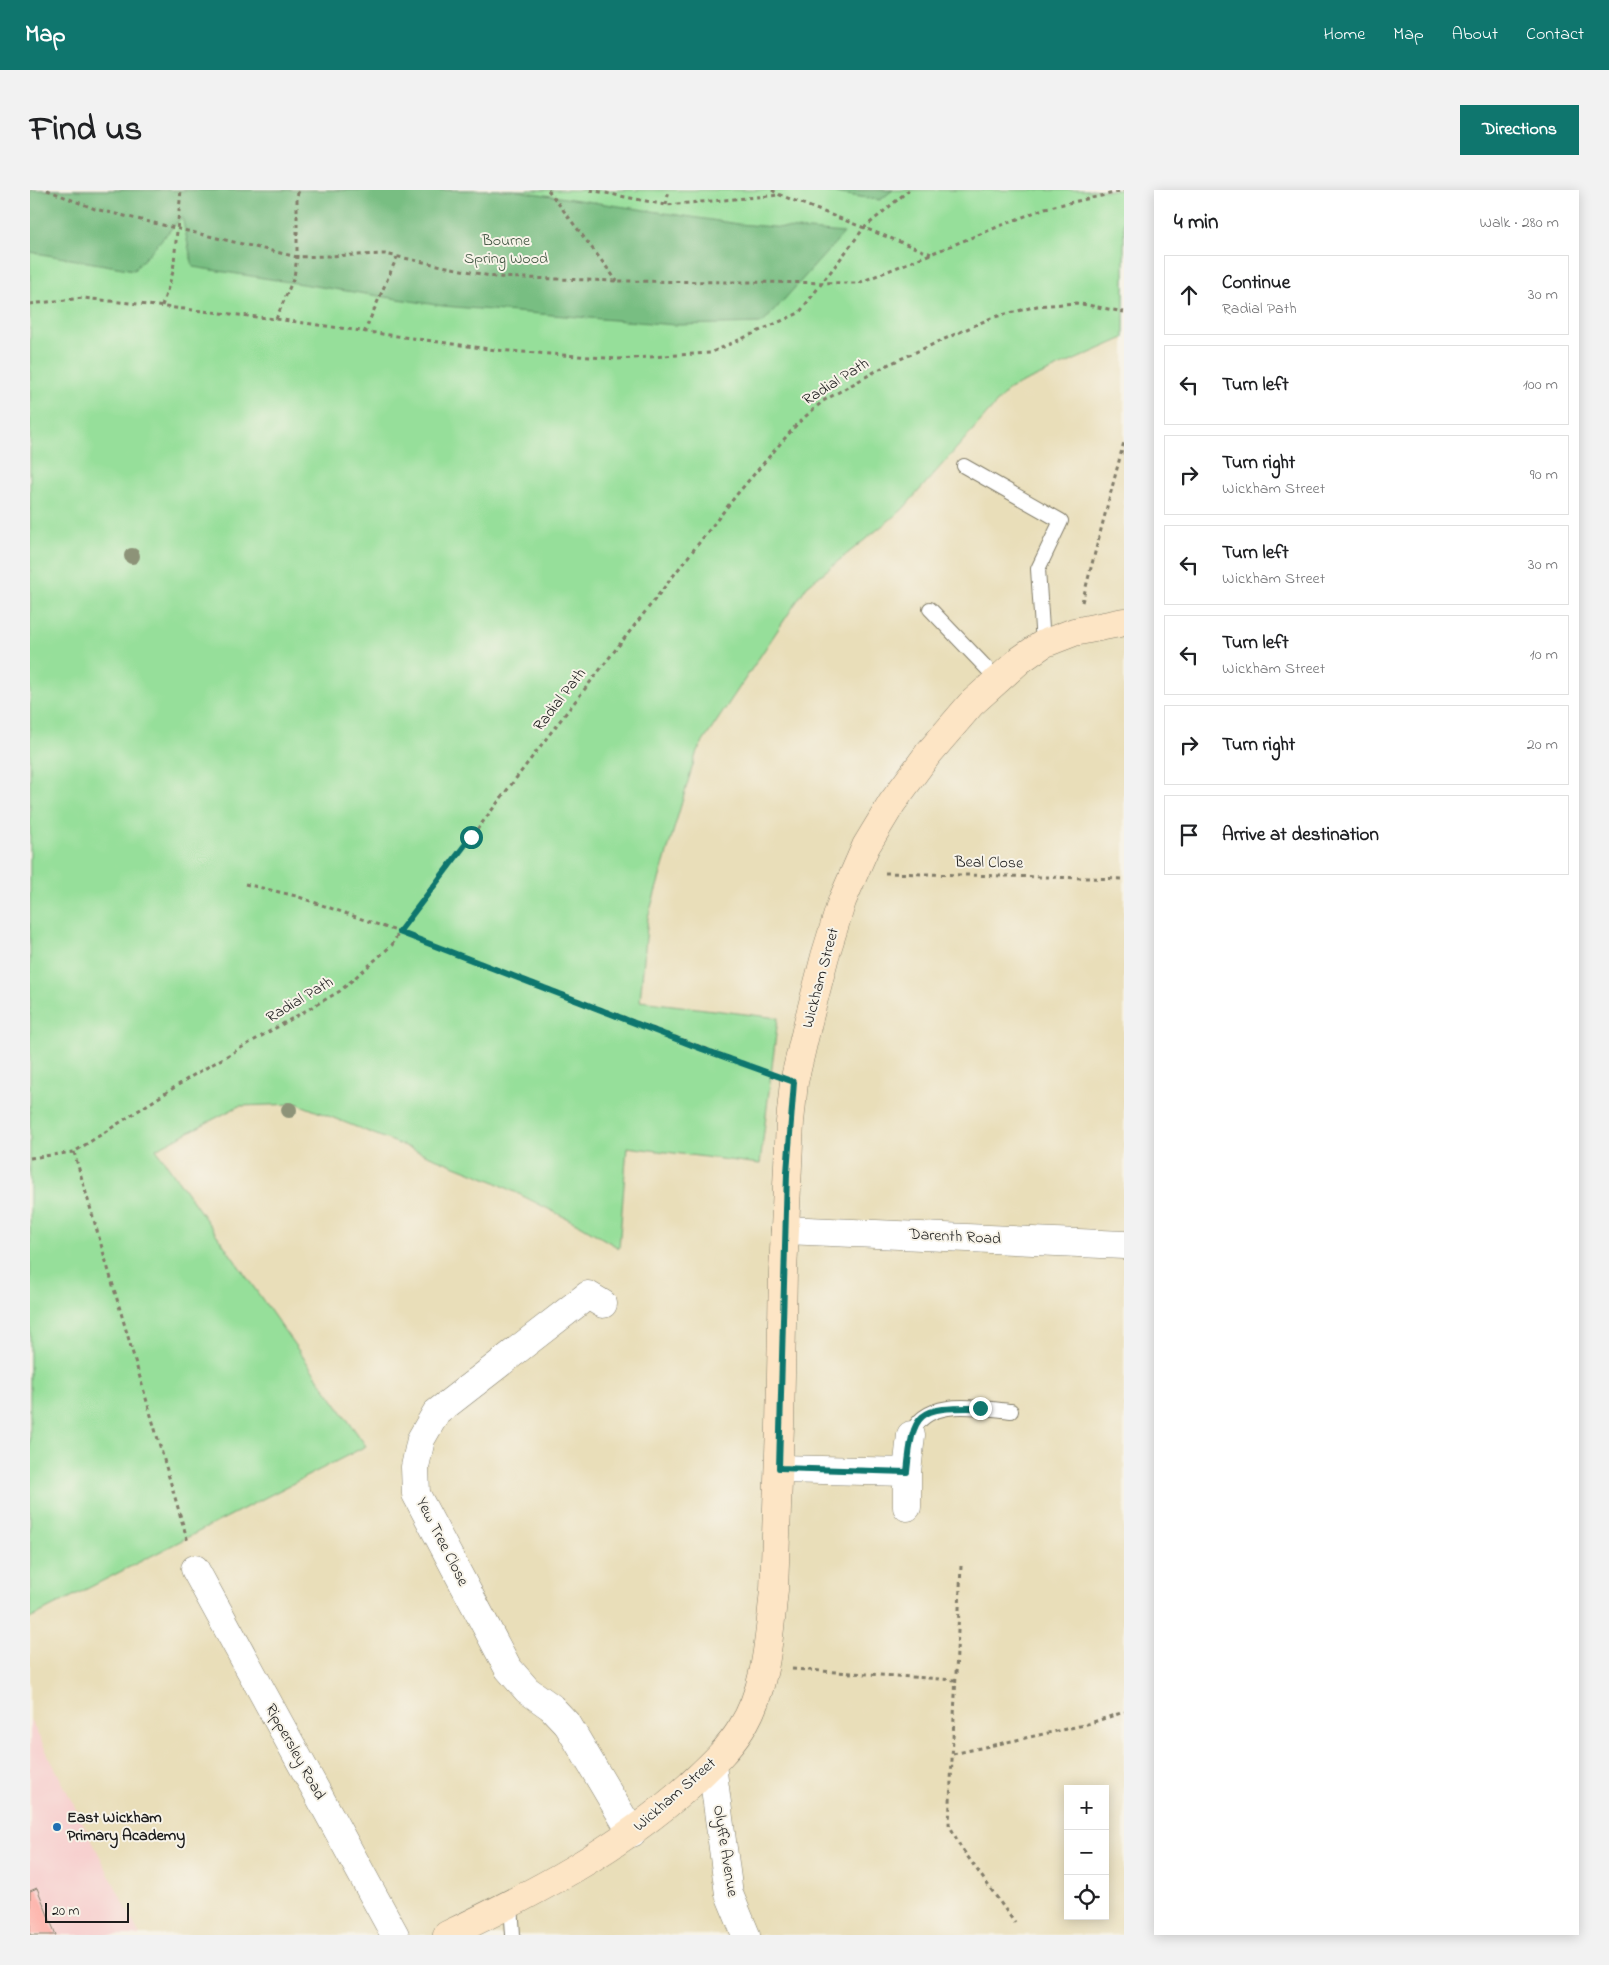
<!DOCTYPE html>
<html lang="en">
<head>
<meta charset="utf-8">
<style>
  :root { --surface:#fff; --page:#f2f2f2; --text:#202124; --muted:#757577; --line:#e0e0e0; --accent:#0f766e }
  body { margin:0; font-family:"Indie Flower",sans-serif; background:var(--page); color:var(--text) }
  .controls { position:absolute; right:15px; bottom:15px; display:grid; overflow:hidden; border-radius:0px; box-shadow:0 2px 12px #0003 }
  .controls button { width:45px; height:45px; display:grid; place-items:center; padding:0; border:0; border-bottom:1px solid var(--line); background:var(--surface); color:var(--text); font:25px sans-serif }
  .scale { position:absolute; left:15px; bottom:12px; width:84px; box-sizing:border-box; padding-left:5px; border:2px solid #1c1c1c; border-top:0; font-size:14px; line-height:18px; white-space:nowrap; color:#1c1c1c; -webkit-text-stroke:4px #f7f3e8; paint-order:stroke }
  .stop { position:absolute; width:15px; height:15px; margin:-11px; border:4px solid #0f766e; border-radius:50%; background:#fff }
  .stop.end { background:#0f766e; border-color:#fff; box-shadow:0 1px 5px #0008 }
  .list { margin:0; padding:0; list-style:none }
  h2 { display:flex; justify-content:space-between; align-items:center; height:65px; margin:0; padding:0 20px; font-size:21px }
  h2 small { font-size:16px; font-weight:400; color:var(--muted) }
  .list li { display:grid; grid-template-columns:32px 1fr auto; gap:15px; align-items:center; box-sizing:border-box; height:80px; margin:0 10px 10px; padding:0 10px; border:1px solid var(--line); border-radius:0px }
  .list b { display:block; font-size:19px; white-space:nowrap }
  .list p { margin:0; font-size:16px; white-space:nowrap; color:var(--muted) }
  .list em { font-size:16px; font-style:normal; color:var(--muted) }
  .icon { flex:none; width:28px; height:28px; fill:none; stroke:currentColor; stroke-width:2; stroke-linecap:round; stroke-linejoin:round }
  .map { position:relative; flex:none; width:1094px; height:1745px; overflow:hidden; border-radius:0px }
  header { display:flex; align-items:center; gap:30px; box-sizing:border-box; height:70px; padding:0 25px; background:var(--accent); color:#fff }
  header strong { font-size:24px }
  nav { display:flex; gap:28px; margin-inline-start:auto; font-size:18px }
  .intro { display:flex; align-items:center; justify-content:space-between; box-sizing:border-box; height:120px; padding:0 30px }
  h1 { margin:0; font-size:35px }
  .button { padding:12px 22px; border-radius:0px; background:var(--accent); color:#fff; font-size:18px; font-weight:700 }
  main { display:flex; gap:30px; padding:0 30px }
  aside { flex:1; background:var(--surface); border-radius:0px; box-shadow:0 2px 12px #0003 }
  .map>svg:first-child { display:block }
  .built { fill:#f7d0cf }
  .green { fill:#96df9a; stroke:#597e5b }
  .forest { fill:#78be82; stroke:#4a6d4f }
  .building { fill:#ffa59e }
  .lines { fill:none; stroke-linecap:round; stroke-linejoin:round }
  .lane-casing { stroke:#827d6a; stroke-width:16 }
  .street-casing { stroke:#827d6a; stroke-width:29 }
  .secondary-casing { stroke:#827d6a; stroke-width:29 }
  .path { stroke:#827d6a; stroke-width:3; stroke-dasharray:4 4; stroke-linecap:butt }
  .lane { stroke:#fff; stroke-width:14 }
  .street { stroke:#fff; stroke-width:28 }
  .secondary { stroke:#fde5c5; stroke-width:28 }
  .tree { fill:#8d9378 }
  .route { stroke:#0f766e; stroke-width:6 }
  .poi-dot { fill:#1f6fb2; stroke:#f7f3e8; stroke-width:2 }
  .labels { text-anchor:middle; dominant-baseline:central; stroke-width:4; stroke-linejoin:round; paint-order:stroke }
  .park-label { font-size:16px; fill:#415642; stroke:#f7f3e8 }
  .street-label { font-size:16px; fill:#1c1c1c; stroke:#f7f3e8 }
  .poi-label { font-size:16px; font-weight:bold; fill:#1c1c1c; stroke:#f7f3e8; text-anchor:start }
</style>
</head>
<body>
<header>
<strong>Map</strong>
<nav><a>Home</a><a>Map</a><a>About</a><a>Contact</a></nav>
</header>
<div class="intro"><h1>Find us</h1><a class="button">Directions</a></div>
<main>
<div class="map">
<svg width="1094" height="1745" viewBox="0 0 1094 1745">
  <rect width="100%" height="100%" fill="#f7f3e8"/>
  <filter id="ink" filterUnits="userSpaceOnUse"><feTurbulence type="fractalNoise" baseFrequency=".02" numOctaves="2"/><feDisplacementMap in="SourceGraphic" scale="10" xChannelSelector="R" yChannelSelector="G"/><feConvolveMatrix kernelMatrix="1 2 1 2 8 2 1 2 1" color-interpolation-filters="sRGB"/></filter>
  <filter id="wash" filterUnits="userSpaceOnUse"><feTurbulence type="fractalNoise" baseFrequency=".0096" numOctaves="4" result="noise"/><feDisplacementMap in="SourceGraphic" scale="20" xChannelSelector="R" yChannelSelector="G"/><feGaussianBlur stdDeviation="1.12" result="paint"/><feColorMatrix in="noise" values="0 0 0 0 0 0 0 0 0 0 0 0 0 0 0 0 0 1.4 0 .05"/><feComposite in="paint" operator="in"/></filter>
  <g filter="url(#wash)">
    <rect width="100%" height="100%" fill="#e9deb9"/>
    <!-- built -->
    <path class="built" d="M0,1529L110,1745H0Z"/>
    <!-- green -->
    <path class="green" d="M0,0H1094V148L979,199L872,320L777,396L667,561L618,727L610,811L748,828L730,974L597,957L589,1058L550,1035L463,991L268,914L209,916L126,959L336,1256L0,1428Z"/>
    <!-- forest -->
    <path class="forest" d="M0,0H482L708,34L814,43L733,133L645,135L413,116L163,77L152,27L104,80L0,62Z
      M785,0H863L850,10Z"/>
    <g id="blocks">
      <!-- building -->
      <path class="building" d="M7,1698L26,1745H0V1701Z"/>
    </g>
  </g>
  <g filter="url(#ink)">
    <use href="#blocks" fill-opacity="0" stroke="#827d6a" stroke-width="1"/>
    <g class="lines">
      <!-- lane casing -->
      <g class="lane-casing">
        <path id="lane" d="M934,276L1031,331L1008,379L1013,454
          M900,419L968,490
          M881,1245C895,1206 949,1218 981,1221
          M481,1714L483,1745"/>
      </g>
      <!-- street casing -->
      <g class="street-casing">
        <path id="street" d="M755,1040L1094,1055
          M573,1114L558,1105L406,1223L391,1249L385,1277L386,1304L478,1478L497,1500L521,1517L538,1535L602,1643
          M749,1279L877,1282L881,1245
          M877,1317V1282
          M165,1379L365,1745
          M682,1575L699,1704L716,1745"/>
      </g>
      <!-- secondary casing -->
      <g class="secondary-casing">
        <path id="secondary" d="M417,1745C503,1704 589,1659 660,1595C678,1578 698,1560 711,1539C737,1499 739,1446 744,1400L750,1236L753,1082L760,932L764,892L778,832L795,766L812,711L836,656L862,613L898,564L941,514L990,470L1013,454L1044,442L1094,432"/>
      </g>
      <!-- path -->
      <path class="path" d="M17,0L65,19L267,67L355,64L465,87L588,91L828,93L1015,18L1094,1
        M518,0L587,91
        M560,0L636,15L750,5
        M742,0L750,5L901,64
        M636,15L639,0
        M0,114L53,108L246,129L466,160L588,169L680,163L769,123L834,38L879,0
        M132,116L143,82L151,0
        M246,129L264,87L267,67V6L269,0
        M334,143L367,67
        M1052,412L1094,252
        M855,683L1094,689
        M215,694L266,706L369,742L739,883
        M44,962L158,1352
        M0,968L44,962L162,886L310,801L362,755L369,742L522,541L708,303L768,233L793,211L855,176L961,128L1007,116L1046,113L1094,122
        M931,1376L919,1634L930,1656L985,1733
        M762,1479L926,1490
        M923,1564L1054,1535L1094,1522"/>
      <!-- lane -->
      <use href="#lane" class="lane"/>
      <!-- street -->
      <use href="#street" class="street"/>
      <!-- secondary -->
      <use href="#secondary" class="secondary"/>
    </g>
    <!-- trees -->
    <g class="tree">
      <circle cx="102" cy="366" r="8"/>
      <circle cx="259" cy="920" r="8"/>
    </g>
  </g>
  <g class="lines" filter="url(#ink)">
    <!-- route -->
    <path class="route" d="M441,647L369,742L672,859L764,892L757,983L749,1278L877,1282C883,1221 887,1217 950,1218"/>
  </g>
  <!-- markers -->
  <circle class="poi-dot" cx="27" cy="1637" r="5"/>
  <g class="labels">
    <!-- park labels -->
    <g class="park-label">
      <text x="476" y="51">Bourne<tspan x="476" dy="18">Spring Wood</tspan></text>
    </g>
    <!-- street labels -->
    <g class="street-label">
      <text transform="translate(806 192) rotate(-32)">Radial Path</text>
      <text transform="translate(530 510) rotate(-52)">Radial Path</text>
      <text transform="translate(959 673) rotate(1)">Beal Close</text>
      <text transform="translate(791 788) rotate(-75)">Wickham Street</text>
      <text transform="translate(270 810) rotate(-31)">Radial Path</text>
      <text transform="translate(925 1047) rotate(3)">Darenth Road</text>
      <text transform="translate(412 1352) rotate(63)">Yew Tree Close</text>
      <text transform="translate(265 1562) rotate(61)">Rippersley Road</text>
      <text transform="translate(645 1605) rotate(-41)">Wickham Street</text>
      <text transform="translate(695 1661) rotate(81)">Olyffe Avenue</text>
    </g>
    <!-- poi labels -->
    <g class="poi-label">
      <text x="37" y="1628">East Wickham<tspan x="37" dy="18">Primary Academy</tspan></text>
    </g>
  </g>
</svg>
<div class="controls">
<button>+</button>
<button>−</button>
<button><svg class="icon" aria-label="locate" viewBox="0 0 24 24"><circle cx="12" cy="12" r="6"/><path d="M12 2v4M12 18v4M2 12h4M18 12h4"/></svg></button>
</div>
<div class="scale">20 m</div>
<div class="stop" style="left:441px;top:647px"></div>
<div class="stop end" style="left:950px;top:1218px"></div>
</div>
<aside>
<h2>4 min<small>Walk · 280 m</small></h2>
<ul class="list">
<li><svg class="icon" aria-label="ahead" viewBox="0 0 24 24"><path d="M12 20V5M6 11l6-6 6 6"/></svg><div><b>Continue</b><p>Radial Path</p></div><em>30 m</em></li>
<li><svg class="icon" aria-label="left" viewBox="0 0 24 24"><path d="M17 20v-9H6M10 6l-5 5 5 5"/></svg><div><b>Turn left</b></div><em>100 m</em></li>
<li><svg class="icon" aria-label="right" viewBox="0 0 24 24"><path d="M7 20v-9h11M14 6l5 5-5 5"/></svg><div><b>Turn right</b><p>Wickham Street</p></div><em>90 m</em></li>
<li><svg class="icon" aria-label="left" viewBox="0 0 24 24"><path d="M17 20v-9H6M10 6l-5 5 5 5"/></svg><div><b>Turn left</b><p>Wickham Street</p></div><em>30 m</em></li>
<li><svg class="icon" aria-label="left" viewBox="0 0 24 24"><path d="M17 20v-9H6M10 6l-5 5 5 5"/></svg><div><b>Turn left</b><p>Wickham Street</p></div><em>10 m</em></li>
<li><svg class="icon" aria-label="right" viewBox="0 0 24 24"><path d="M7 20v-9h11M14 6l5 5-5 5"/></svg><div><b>Turn right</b></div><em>20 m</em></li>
<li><svg class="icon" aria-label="arrive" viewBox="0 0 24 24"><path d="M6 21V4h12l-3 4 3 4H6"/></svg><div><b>Arrive at destination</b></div></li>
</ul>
</aside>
</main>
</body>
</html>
